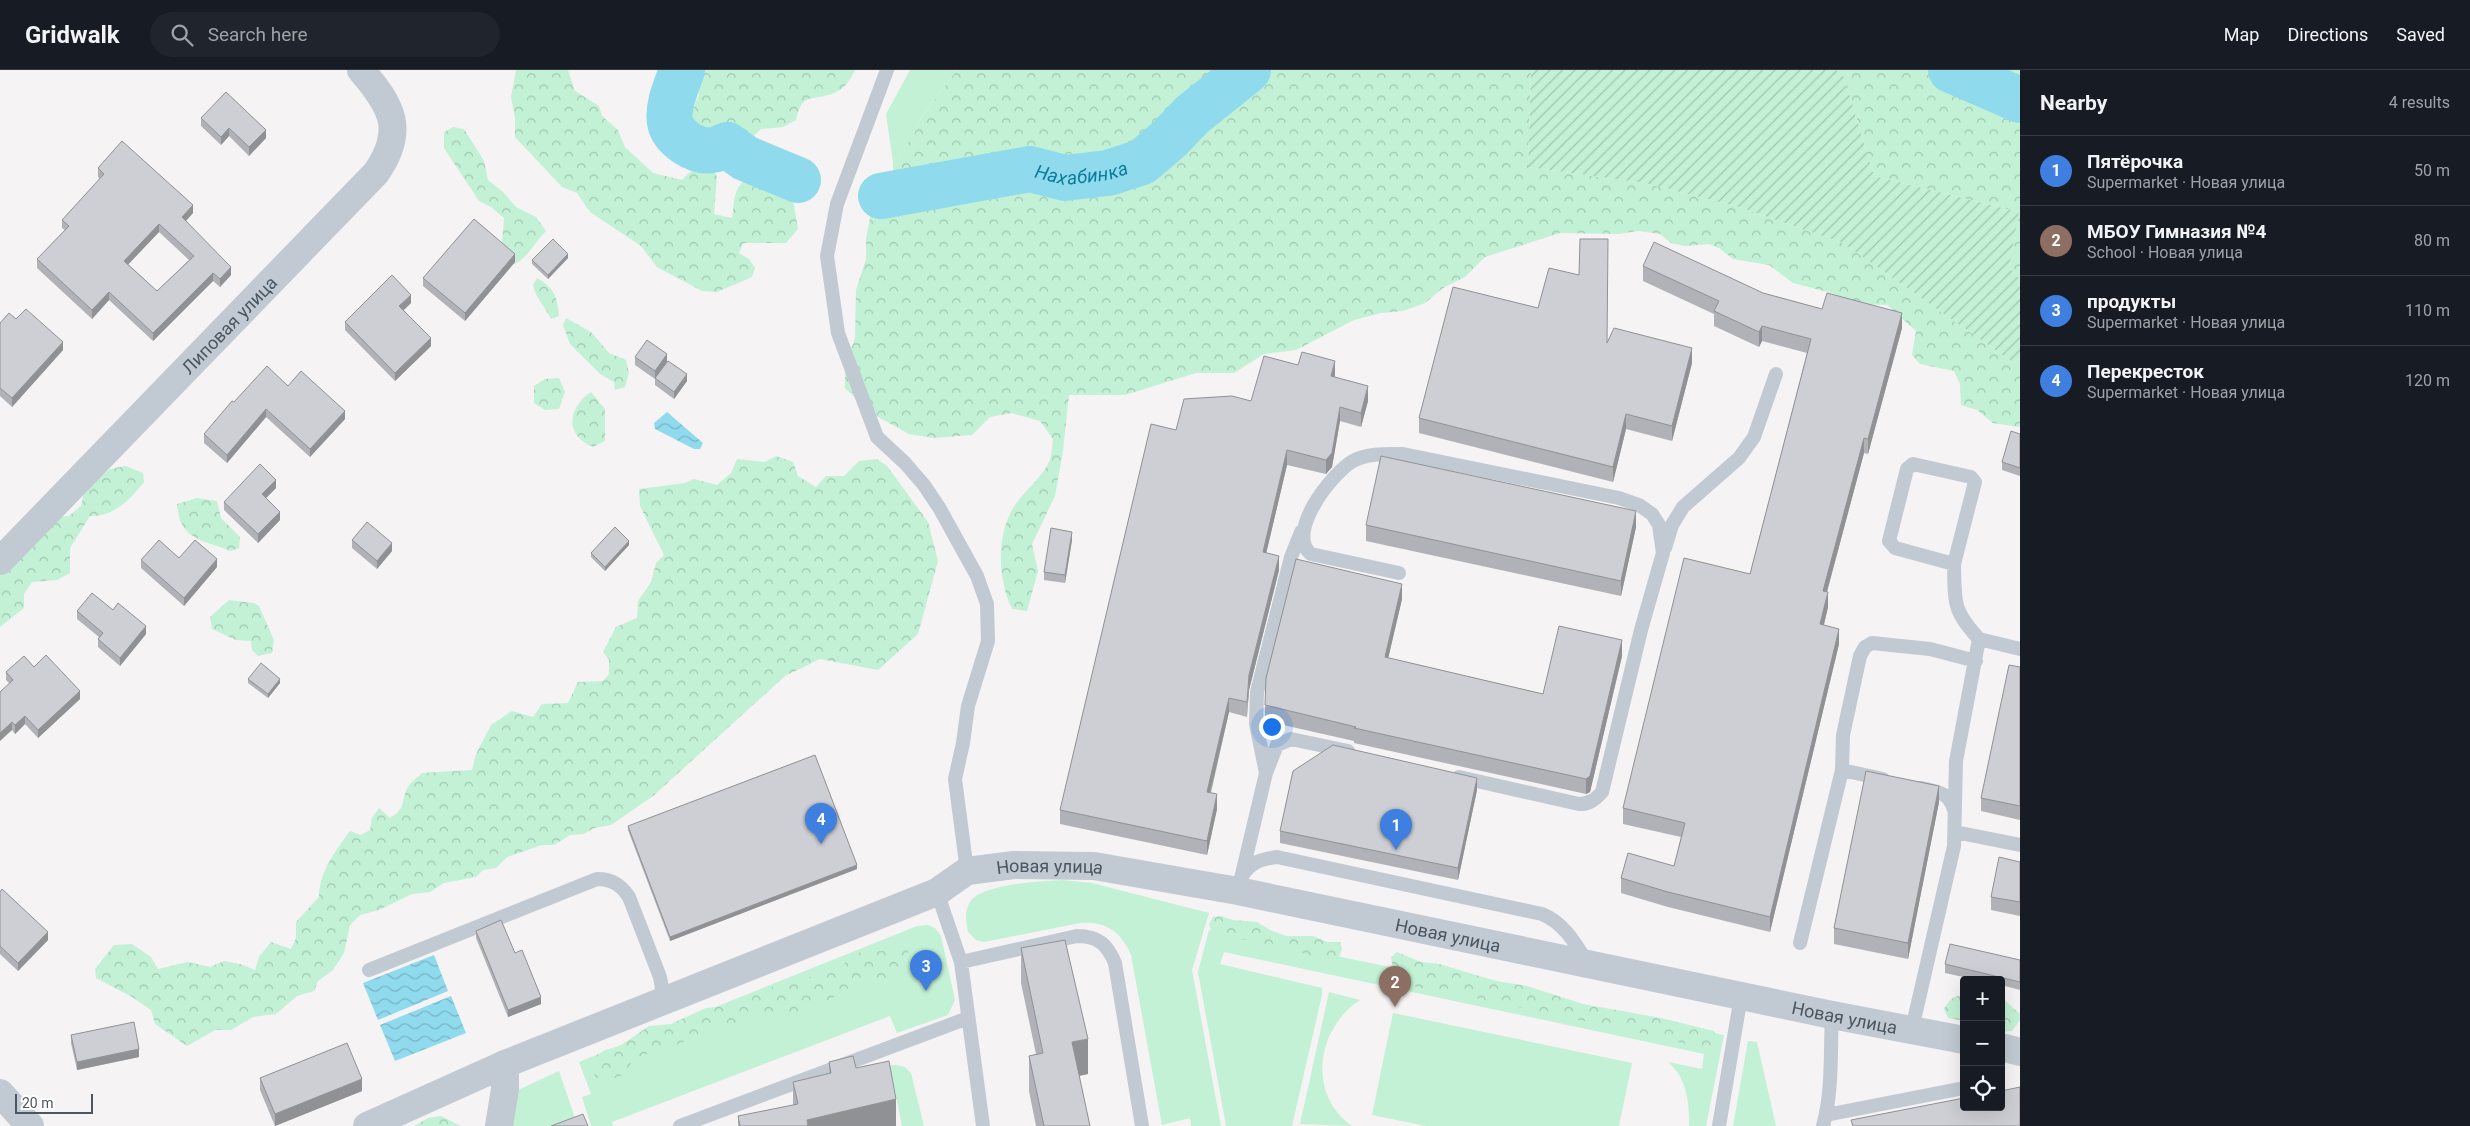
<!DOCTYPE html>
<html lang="en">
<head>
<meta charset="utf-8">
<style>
  :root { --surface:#171b24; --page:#20242c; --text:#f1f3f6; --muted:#9ea1a6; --line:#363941; --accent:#1a73e8 }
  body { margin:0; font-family:Roboto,sans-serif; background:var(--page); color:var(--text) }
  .controls { position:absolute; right:15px; bottom:15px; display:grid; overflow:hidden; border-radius:5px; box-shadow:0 5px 20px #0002 }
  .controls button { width:45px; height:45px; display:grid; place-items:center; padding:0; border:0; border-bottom:1px solid var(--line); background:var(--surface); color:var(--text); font:25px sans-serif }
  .scale { position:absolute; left:15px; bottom:12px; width:78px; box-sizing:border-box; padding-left:5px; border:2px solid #4a5661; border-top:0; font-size:14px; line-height:18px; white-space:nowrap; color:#4a5661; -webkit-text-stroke:4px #fff; paint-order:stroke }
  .you { position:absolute; left:1271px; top:656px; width:18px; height:18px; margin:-12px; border:4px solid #fff; border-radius:50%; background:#1a73e8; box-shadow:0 0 0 8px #1a73e833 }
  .badge { display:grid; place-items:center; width:32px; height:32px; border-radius:50%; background:var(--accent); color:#fff; font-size:16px; font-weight:700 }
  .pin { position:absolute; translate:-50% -41px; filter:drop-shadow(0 1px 2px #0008) }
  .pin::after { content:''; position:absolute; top:26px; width:18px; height:15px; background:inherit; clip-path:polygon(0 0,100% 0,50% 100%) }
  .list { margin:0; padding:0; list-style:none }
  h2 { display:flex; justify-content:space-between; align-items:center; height:65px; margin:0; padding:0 20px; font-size:21px }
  h2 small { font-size:16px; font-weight:400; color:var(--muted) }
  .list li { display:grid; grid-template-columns:32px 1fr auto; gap:15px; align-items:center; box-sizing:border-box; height:70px; padding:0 20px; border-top:1px solid var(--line) }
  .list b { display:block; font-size:19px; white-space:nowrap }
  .list p { margin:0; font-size:16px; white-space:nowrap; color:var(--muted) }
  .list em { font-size:16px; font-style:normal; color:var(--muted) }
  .icon { flex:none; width:28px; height:28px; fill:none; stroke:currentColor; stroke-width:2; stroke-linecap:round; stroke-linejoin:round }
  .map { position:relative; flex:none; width:2020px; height:1056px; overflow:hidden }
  header { display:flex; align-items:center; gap:30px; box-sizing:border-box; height:70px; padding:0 25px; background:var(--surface); border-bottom:1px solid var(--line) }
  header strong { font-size:24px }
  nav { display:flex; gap:28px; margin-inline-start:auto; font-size:18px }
  .search { width:350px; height:45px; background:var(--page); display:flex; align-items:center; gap:12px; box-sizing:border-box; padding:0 18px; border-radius:28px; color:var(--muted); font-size:19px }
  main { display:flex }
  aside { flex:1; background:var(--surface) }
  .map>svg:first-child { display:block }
  .green { fill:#c3f1d5 }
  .forest { fill:url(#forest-crowns) }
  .garden { fill:url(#garden-furrows) }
  .water { fill:url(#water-waves) }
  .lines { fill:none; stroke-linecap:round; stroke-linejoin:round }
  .river { stroke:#90daee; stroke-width:46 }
  .service { stroke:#c1cad2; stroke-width:14 }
  .minor { stroke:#c1cad2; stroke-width:28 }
  .tertiary { stroke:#c1cad2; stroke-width:28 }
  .wall { fill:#b0b2b7; fill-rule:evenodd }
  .shaded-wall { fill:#909195 }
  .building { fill:#cdcfd5; stroke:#909195; fill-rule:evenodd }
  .labels { text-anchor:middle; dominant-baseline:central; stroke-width:5; stroke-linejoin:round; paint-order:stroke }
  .street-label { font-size:18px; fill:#4a5661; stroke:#fff }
  .water-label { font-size:19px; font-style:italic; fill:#0c7c9b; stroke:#fff }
</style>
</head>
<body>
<header>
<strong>Gridwalk</strong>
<div class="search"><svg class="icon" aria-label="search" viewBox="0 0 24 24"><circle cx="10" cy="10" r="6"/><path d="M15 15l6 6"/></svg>Search here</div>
<nav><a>Map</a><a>Directions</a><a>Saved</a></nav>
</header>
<main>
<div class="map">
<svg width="2020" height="1056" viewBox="0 0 2020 1056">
  <defs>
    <pattern id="forest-crowns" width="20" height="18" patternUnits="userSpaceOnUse" patternTransform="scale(1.25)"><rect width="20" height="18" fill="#c3f1d5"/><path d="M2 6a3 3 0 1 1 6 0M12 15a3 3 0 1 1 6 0" fill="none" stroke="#a0c6b0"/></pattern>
    <pattern id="garden-furrows" width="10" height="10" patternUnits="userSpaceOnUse" patternTransform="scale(1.25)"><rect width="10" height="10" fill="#c3f1d5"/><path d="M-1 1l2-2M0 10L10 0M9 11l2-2" fill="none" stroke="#a0c6b0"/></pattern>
    <pattern id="water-waves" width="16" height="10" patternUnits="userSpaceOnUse" patternTransform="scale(1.25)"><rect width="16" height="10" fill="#90daee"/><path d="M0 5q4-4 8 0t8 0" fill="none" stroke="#78b4c4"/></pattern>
  </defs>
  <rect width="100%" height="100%" fill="#f5f3f3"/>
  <!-- green -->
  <path class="green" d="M910,0H957L921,48L913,66L893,92L886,44Z
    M1062,810L1092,813L1209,843L1192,900L1221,1056H1191L1190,1048L1162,1055L1131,885C1121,861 1105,851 1080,853L984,872L976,870L968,862C966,852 964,842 970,832C981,814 1042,811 1062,810Z
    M928,855L935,858L941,866L955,930L948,945L897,963L890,946L612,1052L613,1056H591L582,1027L591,1024L579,992L917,856Z
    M1209,860L1724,965L1706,1056H1689C1690,1033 1686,1006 1668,992L1702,999L1704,984L1224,882L1220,894L1322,918V925L1292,1056H1226L1198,902Z
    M1329,922L1360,930C1316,959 1307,1024 1352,1056L1300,1054Z
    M1393,943L1632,993L1619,1056H1426L1372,1045Z
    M1748,971L1757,972L1776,1056H1733Z
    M896,995L905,997L911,1003L924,1056H902L895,1021L860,1027L887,996Z
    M559,1001L576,1051L562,1056H510L518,1020Z"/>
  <!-- forest -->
  <path class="forest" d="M516,0H568L575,21L599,36L602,46L618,60L625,77L653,103L682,110C691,100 699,96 713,97L717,107L714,144L732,148C734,137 733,123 741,114C755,97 784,106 791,125C795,136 796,148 798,159L786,173H743L739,183L749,189L755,198L752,207L717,222L702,221L657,197L641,176L590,142L577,123L562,117L515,67V48L511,27Z
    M697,0H855C850,10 845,19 834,23C812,32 802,21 796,50L783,57L761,59L748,71L732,91H717L692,62V41L699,25L696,9Z
    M957,0H1531L1528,97L1644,113L1739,137L1843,173L2014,293L2020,287V357L1993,353L1977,340L1961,335L1960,314L1954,301L1920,294L1912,285L1916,261L1887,235L1848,234L1835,224L1793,213L1769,195L1733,189L1719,178L1709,174L1685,176L1671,173L1660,164L1638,161L1619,164L1560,163L1485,187L1465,207L1443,218L1425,233L1403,241L1381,243L1354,250L1296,280L1264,284L1234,303H1196L1125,325H1069L1063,381L1055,426L1032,474L1038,501L1027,541L1012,539C998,509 996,468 1013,438C1023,422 1041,409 1049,392C1052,386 1052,376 1053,369L1040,351L1012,343L990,347L972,365L934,368L909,364L871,343L845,318V296L855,268L856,220L866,189V169L871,143L893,123V92L913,66L921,48Z
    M1836,0H2020V209L2009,198L2019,142L1874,106L1843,4Z
    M453,57L464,59L484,91L488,110L503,122L516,137L536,147L546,161C532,175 530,186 513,195L502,173L504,148L491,137L479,131L444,78V62Z
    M537,208C553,217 558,227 559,246L551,249C545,236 536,229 533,215Z
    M566,248L591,262L609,283L626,290L629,303L625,317L615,320L614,312L600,304L570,274L563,255Z
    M559,308L565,322L559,339L545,340L534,333V316L545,309Z
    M591,322L605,339V371L593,377C564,366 568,337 591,322Z
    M776,386L793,392L798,406L816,417L826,406H844L859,391L877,389L887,396L928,452L938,491L918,564L878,600L820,589L785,606L653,726L611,755L594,758L584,764L570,765L554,775H542L507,787L496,798L483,800L476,807L444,813L430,822L412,824L379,840L360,845L350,855L344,883L333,900L318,911L314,921L297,926L276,944L253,947L231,960H215L187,976L155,954L151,940L132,927L96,908L95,899L114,875L132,874L151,887L158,899L188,892L210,897L224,891L240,894L255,900L259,887L271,872L291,879L296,868V852L319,827C319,802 336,780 350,761L361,765L370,760L372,748L379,738L390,748C405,739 401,734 406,721C408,714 417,708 422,703L472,700L476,684L491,655L512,641L533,647L542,634L568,633L578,612L603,611L609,604V590L603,582L616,557L637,548L638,531L651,512L656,493L664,485L640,436L639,419L685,413L694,409L717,415L731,403L737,389L765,392Z
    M126,396L143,403L144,412C130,430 113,447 90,446L70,478V503L57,510L32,512L24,524V538L0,557V502L5,496L24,486L52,448L69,446L81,436L85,419L110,399Z
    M197,428L217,431L221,448L240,467L239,478L231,481C203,470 179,470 177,434Z
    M229,530L254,533L259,536L274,570L272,583L258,586L252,580L251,571L236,570L212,559L210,547Z
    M1221,846L1233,850L1257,852L1270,860L1286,866H1313L1327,872H1340L1342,879L1338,890L1317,888L1291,879H1268L1250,870H1233L1213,866L1209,854L1213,847Z
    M893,877H907L910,890L906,902C891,911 884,910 868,904L840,924L816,936L795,942L758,944L740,956L712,958L700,971L682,972L669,979L647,984L632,991L624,1005L605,1011L595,1007L592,997V988L605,980L620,976L649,956L671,954L706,938L731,936L783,912L831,903L860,882L881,881Z
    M1397,882L1421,892L1439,894L1496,911L1527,916L1583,934L1661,948L1714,961L1718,970L1716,982C1702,984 1695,976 1682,973C1668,969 1654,968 1640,963L1437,920C1412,917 1394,917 1391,887Z
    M1964,925V951L1948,948L1944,939C1949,930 1953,926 1964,925Z
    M2001,927L2020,944V950L2012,961L2001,962Z
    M441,1046L461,1056H414L428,1048Z"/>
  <!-- garden -->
  <path class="garden" d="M1531,0H1836L1843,4L1874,106L2019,142L2009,198L2020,209V287L2014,293L1843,173L1739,137L1644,113L1528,97Z"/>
  <!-- water -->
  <path class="water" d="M667,342L703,373L700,379H694L655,359L654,353Z
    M434,885L448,921L378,950L363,913Z
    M451,926L466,963L395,991L380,955Z"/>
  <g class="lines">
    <!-- river -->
    <g class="river">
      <path d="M682,0C677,15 667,36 670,52C673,68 697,83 712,80C717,80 722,77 727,75L745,88L798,110"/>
      <path d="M1951,0L2020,30"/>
      <path id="s1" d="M881,126L1030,99L1065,108L1108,103L1142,92L1168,70L1192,45L1248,0"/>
    </g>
    <!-- service -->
    <path class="service" d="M887,0L837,134L827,186L838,263L877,367L905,393L924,415L940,439L977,506L987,534L988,571L968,636L963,673L955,709L967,801
      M1665,478L1672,455L1683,437L1739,388L1754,367L1776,304
      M1954,494L1975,412L1971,407L1913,394L1907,399L1889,471L1895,478L1954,494C1955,532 1952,540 1979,569
      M1399,503L1311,484C1285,463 1332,403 1353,391C1368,383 1387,384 1403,384L1619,428L1639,435L1652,444L1659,455L1663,483L1641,560L1602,722C1595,730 1589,734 1579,734L1459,707
      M1842,700L1843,665L1860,586L1865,577L1872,573L1930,579L1976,591
      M1266,703L1256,654L1257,622L1291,487L1301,462
      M1921,718C1938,722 1949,722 1954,740
      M1955,762L2020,775
      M1242,806C1251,792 1261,789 1277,787L1542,844C1564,853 1575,873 1587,892
      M1238,821L1266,703L1277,675L1291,669L1348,681
      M937,822L961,892L983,1056
      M1800,873L1842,700L1883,709
      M961,892L1077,866C1098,866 1107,874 1115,893L1142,1056
      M369,900L597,809C612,809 621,815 629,827L660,907L664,930
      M1912,959L1954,776L1956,691L1979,569L2020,579
      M1826,1045L1964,1018
      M680,1056L968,948
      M1719,1056L1741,926
      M1823,1056C1833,1020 1830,982 1832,945"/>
    <!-- minor -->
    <g class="minor">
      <path id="s2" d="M0,491L376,103C406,60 392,36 361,0"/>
      <path d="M0,1023L30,1056"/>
    </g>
    <!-- tertiary -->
    <g class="tertiary">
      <path d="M2001,977L2020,982"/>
      <path id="s3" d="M367,1056L505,994L937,822L967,801L1014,795L1094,796L1238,821L1832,945L1964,970"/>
      <path d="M499,1056L505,1019V994"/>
    </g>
  </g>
  <!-- wall -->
  <path class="wall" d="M201,48L266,68L249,86L229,66L221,75L201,56Z
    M98,98L193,143L186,151L231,205L220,217L213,211L153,271L109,230L92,249L37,198V189L65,160L62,158V150L100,109L98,107ZM159,162L189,190L157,221L128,194Z
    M568,188L548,209L532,194V190Z
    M515,192L465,251L423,216V208Z
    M1643,196L1763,223L1822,239L1902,258L1868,384L1864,383L1827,522L1828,537L1824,555L1839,574L1770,862L1668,837L1621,823V808L1674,796L1681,767L1623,754V738L1750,504L1807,283L1762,271L1759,277L1714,256V244L1643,211Z
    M411,233L404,240L431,276L395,311L345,260V252Z
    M16,249L63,280L12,337L0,326V253Z
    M1607,273L1692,293L1672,371L1626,359L1613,412L1419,363V348Z
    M635,287L687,311L674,329L655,315V309L635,295Z
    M1298,295L1335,305V307L1368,331L1361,357L1340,351L1332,397L1326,404L1287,395L1266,483L1279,500L1249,620L1247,647L1229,642L1211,723L1217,739L1207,785L1060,754V740L1176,360L1251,331Z
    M288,316L345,349L310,387L266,347L227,393L204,373V364L234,332Z
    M2020,364V406L2002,400V392Z
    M276,418L266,428L280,450L258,473L224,440V432Z
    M1366,455L1636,457L1621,526L1366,471Z
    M352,470L392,481L377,499L352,478Z
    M1072,470L1065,513L1044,510V502Z
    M629,475L605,501L591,487V483Z
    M179,488L217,497L184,536L141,498V490Z
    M1402,529L1388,588L1543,624L1622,586L1590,722L1586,724L1354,673V671L1265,651V635Z
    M113,540L146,564L120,596L98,577V569L99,567L77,549V541Z
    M34,597L80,629L38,668L25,654L15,664L12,660L9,613L6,610V602Z
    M2020,597V750L1981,741V728Z
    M248,609L280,613L268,628L248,613Z
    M1477,720L1458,810L1280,773V761Z
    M1939,732L1908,889L1834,874V858Z
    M628,756L857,799L670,871L628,760Z
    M2020,792V846L1991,840V827Z
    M0,822L48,870L18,901L0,884Z
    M476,861L515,883L541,934L508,947L476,868Z
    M1021,878L1088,1004L1079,1006L1090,1056H1036L1029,1021V986L1036,984L1021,913Z
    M2020,890V920L2001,915V910H1977L1945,903V894Z
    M71,965L139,987L77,1000L71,973Z
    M829,992L856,998L896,1056H738V1046L793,1035V1012L829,1004Z
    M260,1008L362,1021L275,1056L260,1020Z"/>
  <!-- shaded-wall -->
  <path class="shaded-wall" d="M229,58V66L221,75V67Z
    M266,60V68L249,86V77Z
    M193,135V143L182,155V147Z
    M159,154V162L124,199V191Z
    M515,184V192L465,251V243Z
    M568,184V188L548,209V205Z
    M231,197V205L220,217V209Z
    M213,203V211L153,271V263Z
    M109,222V230L92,249V240Z
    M411,225V233L399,244V236Z
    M1902,243V258L1868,384V369Z
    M1762,256V271L1759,277V262Z
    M431,268V276L395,311V303Z
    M63,272V280L12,337V328Z
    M1692,278V293L1672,371V356Z
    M667,284V292L655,308V301Z
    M1335,291V305L1331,321V306Z
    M687,304V311L674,329V322Z
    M1368,316V331L1361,357V343Z
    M1340,337V351L1332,397L1326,404V390Z
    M266,339V347L227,393V385Z
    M345,341V349L310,387V379Z
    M1626,344V359L1613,412V397Z
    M1864,368V383L1823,536V521Z
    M1287,380V395L1263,497V482Z
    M276,410V418L262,432V424Z
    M1636,441V457L1621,526V511Z
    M280,442V450L258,473V464Z
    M1072,462V470L1065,513V505Z
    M629,471V475L605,501V497Z
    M392,473V481L377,499V491Z
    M1279,486V500L1249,620L1247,647L1249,605Z
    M217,489V497L184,536V528Z
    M1402,514V529L1385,602V587Z
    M1828,522V537L1820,570V554Z
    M146,556V564L120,596V588Z
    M1839,559V574L1770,862V847Z
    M1622,570V586L1590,722L1586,724V709Z
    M280,609V613L268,628V624Z
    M80,621V629L38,668V660Z
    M1229,628V642L1207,736V722Z
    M25,646V654L15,664V655Z
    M12,652V660L0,671V663Z
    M1477,708V720L1458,810V798Z
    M1939,716V732L1908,889V873Z
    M1217,724V739L1207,785V771Z
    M857,795V799L670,871V867Z
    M48,862V870L18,901V893Z
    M541,927V934L508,947V940Z
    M1088,969V1004L1072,1007V972Z
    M139,979V987L77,1000V992Z
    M362,1009V1021L275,1056V1044Z
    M896,1029V1056H807V1050Z"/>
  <!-- building -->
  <path class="building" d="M226,22L266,60L249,77L229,58L221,67L201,48Z
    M122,71L193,135L182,147L231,197L220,209L213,203L153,263L109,222L92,240L37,189L69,156L62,150L104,104L98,98ZM159,154L194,186L157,221L124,191Z
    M474,149L515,184L465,243L423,208Z
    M553,169L568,184L548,205L532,190Z
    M1580,169H1608L1607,273L1614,258L1692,278L1672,356L1626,344L1613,397L1419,348L1453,217L1538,238L1549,198L1579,205Z
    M1654,172L1763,223L1822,239L1827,223L1902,243L1868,369L1864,368L1823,521L1828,522L1820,554L1839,559L1770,847L1668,822L1621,808L1628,783L1674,796L1685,753L1623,738L1684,488L1750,504L1811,269L1762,256L1759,262L1714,241L1719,231L1643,196Z
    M392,205L411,225L399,236L431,268L395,303L345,252Z
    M26,239L63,272L12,328L0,318V253L9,243L16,249Z
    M647,270L667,284L655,301L635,287Z
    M1302,282L1335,291L1331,306L1368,316L1361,343L1340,337L1332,383L1326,390L1287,380L1263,482L1279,486L1249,605L1247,632L1229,628L1207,722L1217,724L1207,771L1060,740L1151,354L1176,360L1184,329L1232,326L1251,331L1264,286L1298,295Z
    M668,291L687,304L674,322L655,308Z
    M267,296L288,316L301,301L345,341L310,379L266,339L227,385L204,364L232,331L234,332Z
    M2011,361L2020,364V398L2002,392Z
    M1381,386L1636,441L1621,511L1366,455Z
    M260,394L276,410L262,424L280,442L258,464L224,432Z
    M367,452L392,473L377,491L352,470Z
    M615,457L629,471L605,497L591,483Z
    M1051,458L1072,462L1065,505L1044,502Z
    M159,470L179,488L195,470L217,489L184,528L141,490Z
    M1296,489L1402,514L1385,587L1543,624L1559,556L1622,570L1590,706L1586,709L1354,658L1356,657L1265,635L1266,608Z
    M92,523L113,540L118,533L146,556L120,588L98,569L103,563L77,541Z
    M46,585L80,621L38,660L25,646L15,655L12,652L0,663V622L13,610L6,602L24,586L34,597Z
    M261,593L280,609L268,624L248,609Z
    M2009,595L2020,597V736L1981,728Z
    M1333,675L1477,708L1458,798L1280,761L1293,701Z
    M815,685L857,795L670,867L628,756Z
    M1866,701L1939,716L1908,873L1834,858Z
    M1999,787L2020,792V832L1991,827Z
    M2,819L48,862L18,893L0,876V822Z
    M501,850L515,883L522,880L541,927L508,940L476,861Z
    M1065,870L1088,969L1072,972L1090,1056H1044L1029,986L1043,983L1021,878Z
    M1950,874L2020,890V912L1945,894Z
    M134,952L139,979L77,992L71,965Z
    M347,973L362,1009L275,1044L260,1008Z
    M853,986L856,998L889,991L896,1029L807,1050L808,1056H740L738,1046L798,1034L793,1012L831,1003L829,992Z
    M2020,1017V1056H1853L1851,1050L1964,1028V1037H2001V1021Z
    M583,1044L588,1056H551Z"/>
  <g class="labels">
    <!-- street labels -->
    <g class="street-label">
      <text stroke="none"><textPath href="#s2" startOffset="329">Липовая улица</textPath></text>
      <text stroke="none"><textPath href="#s3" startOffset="736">Новая улица</textPath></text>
      <text stroke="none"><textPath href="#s3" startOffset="1141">Новая улица</textPath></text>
      <text stroke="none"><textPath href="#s3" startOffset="1546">Новая улица</textPath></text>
    </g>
    <!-- water labels -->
    <g class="water-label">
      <text stroke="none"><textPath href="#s1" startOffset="204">Нахабинка</textPath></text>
    </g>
  </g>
</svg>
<div class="controls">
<button>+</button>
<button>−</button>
<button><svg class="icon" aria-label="locate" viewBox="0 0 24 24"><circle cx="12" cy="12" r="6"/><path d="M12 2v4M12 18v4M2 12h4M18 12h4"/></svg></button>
</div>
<div class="scale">20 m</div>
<div class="you"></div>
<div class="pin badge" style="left:1396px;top:780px;background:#3f7fe0">1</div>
<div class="pin badge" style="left:1395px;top:937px;background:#8d6e63">2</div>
<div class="pin badge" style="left:926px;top:921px;background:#3f7fe0">3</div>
<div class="pin badge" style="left:821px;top:774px;background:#3f7fe0">4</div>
</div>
<aside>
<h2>Nearby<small>4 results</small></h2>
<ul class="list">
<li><span class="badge" style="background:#3f7fe0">1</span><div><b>Пятёрочка</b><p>Supermarket · Новая улица</p></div><em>50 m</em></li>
<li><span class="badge" style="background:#8d6e63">2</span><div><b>МБОУ Гимназия №4</b><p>School · Новая улица</p></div><em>80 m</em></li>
<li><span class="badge" style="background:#3f7fe0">3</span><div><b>продукты</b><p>Supermarket · Новая улица</p></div><em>110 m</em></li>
<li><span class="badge" style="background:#3f7fe0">4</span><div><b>Перекресток</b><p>Supermarket · Новая улица</p></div><em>120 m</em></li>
</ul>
</aside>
</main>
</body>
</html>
